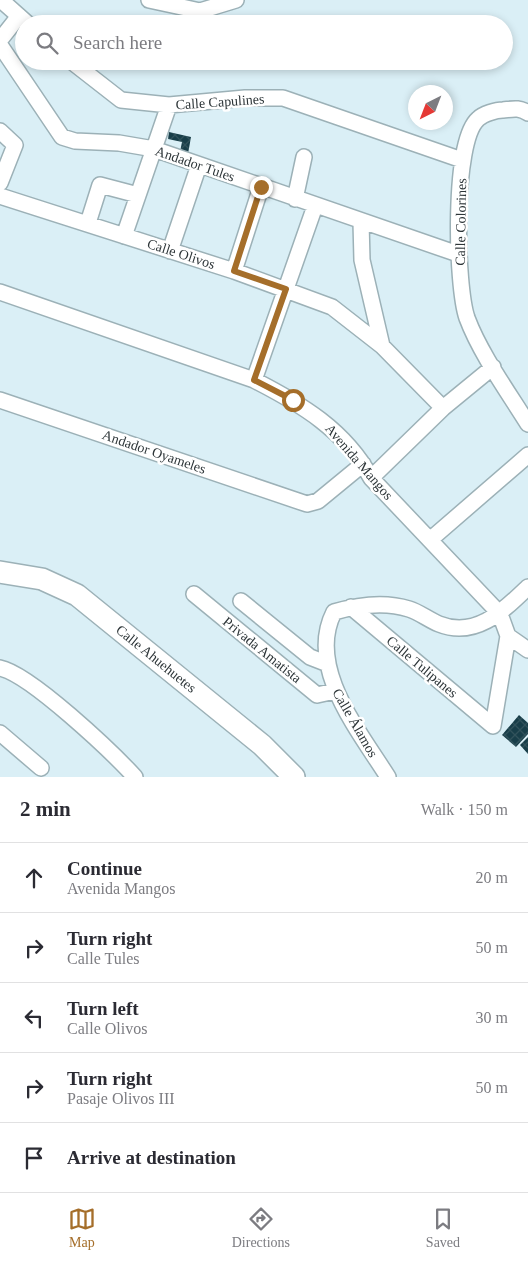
<!DOCTYPE html>
<html lang="en">
<head>
<meta charset="utf-8">
<style>
  :root { --surface:#fff; --page:#f7f7f7; --text:#2b2b33; --muted:#7c7c81; --line:#e1e1e2; --accent:#a56e2a }
  body { margin:0; font-family:Georgia,serif; background:var(--page); color:var(--text) }
  .compass { position:absolute; left:408px; top:85px; width:45px; height:45px; border-radius:50%; background:var(--surface); box-shadow:0 2px 8px #0003; rotate:222deg }
  .stop { position:absolute; width:15px; height:15px; margin:-11px; border:4px solid #a56e2a; border-radius:50%; background:#fff }
  .stop.end { background:#a56e2a; border-color:#fff; box-shadow:0 1px 5px #0008 }
  .list { margin:0; padding:0; list-style:none }
  h2 { display:flex; justify-content:space-between; align-items:center; height:65px; margin:0; padding:0 20px; font-size:21px }
  h2 small { font-size:16px; font-weight:400; color:var(--muted) }
  .list li { display:grid; grid-template-columns:32px 1fr auto; gap:15px; align-items:center; box-sizing:border-box; height:70px; padding:0 20px; border-top:1px solid var(--line) }
  .list b { display:block; font-size:19px; white-space:nowrap }
  .list p { margin:0; font-size:16px; white-space:nowrap; color:var(--muted) }
  .list em { font-size:16px; font-style:normal; color:var(--muted) }
  .icon { flex:none; width:28px; height:28px; fill:none; stroke:currentColor; stroke-width:2; stroke-linecap:round; stroke-linejoin:round }
  .map { position:relative; flex:none; width:528px; height:777px; overflow:hidden }
  .search { position:absolute; background:var(--surface); box-shadow:0 2px 8px #0003; left:15px; right:15px; top:15px; height:55px; display:flex; align-items:center; gap:12px; box-sizing:border-box; padding:0 18px; border-radius:28px; color:var(--muted); font-size:19px }
  .sheet { height:415px; background:var(--surface) }
  nav { display:flex; justify-content:space-around; align-items:center; box-sizing:border-box; height:70px; border-top:1px solid var(--line); background:var(--surface); font-size:14px; color:var(--muted) }
  nav a { display:grid; justify-items:center; gap:2px }
  nav .on { color:var(--accent) }
  .map>svg:first-child { display:block }
  .building { fill:url(#building-cross-hatch) }
  .lines { fill:none; stroke-linecap:round; stroke-linejoin:round }
  .street-casing { stroke:#9cb1b7; stroke-width:18 }
  .secondary-casing { stroke:#9cb1b7; stroke-width:24 }
  .street { stroke:#fff; stroke-width:15 }
  .secondary { stroke:#fff; stroke-width:21 }
  .route { stroke:#a56e2a; stroke-width:6 }
  .labels { text-anchor:middle; dominant-baseline:central; stroke-width:5; stroke-linejoin:round; paint-order:stroke }
  .street-label { font-size:14px; fill:#2d3538; stroke:#fff }
</style>
</head>
<body>
<div class="map">
<svg width="528" height="777" viewBox="0 0 528 777">
  <defs>
    <pattern id="building-cross-hatch" width="8" height="8" patternUnits="userSpaceOnUse" patternTransform="scale(1.25)"><rect width="8" height="8" fill="#183e49"/><path d="M0 0l8 8M0 8l8-8" fill="none" stroke="#31525b"/></pattern>
  </defs>
  <rect width="100%" height="100%" fill="#daeff6"/>
  <!-- building -->
  <path class="building" d="M169,132L191,137L188,154L180,152L182,142L168,139Z
    M519,715L528,723V734L516,747L502,735Z
    M528,737V754L520,745Z"/>
  <g class="lines">
    <!-- street casing -->
    <g class="street-casing">
      <path id="street" d="M1,0L28,24
        M149,0L200,11L236,0
        M0,40L19,16
        M0,45L62,137L75,141L119,143L154,149L458,254
        M71,61L121,100L169,105L245,98H283L462,160
        M528,113C519,107 513,109 503,110C496,110 483,114 478,119C452,142 456,286 467,318C480,353 508,392 528,424
        M0,131L15,145L0,183
        M0,196L234,271L332,307L382,346L443,408
        M295,199L304,157
        M361,222L362,260L382,346
        M88,223L100,185L138,195
        M124,236L169,105
        M170,251L199,165
        M234,271L261,187
        M0,292L254,380C301,404 345,430 371,478L500,614L508,636L528,650
        M254,380L315,206
        M0,400L307,504L318,501L363,464
        M371,478L443,408L493,367
        M431,539L528,455
        M194,594L317,695L335,691
        M241,601L310,657L328,664
        M351,607L493,726
        M0,668C30,674 112,752 135,777
        M493,726L508,636
        M0,733L41,768
        M388,777C359,731 306,667 334,612C358,605 384,601 409,609C419,612 429,620 439,624C476,639 504,610 528,587"/>
    </g>
    <!-- secondary casing -->
    <g class="secondary-casing">
      <path id="secondary" d="M0,572L42,579L77,595L262,745L294,777"/>
    </g>
    <!-- street -->
    <use href="#street" class="street"/>
    <!-- secondary -->
    <use href="#secondary" class="secondary"/>
  </g>
  <g class="lines">
    <!-- route -->
    <path class="route" d="M261,187L234,271L286,289L254,380L293,400"/>
  </g>
  <g class="labels">
    <!-- street labels -->
    <g class="street-label">
      <text transform="translate(220 102) rotate(-4)">Calle Capulines</text>
      <text transform="translate(195 164) rotate(19)">Andador Tules</text>
      <text transform="translate(461 222) rotate(-89)">Calle Colorines</text>
      <text transform="translate(181 254) rotate(18)">Calle Olivos</text>
      <text transform="translate(154 452) rotate(19)">Andador Oyameles</text>
      <text transform="translate(359 462) rotate(49)">Avenida Mangos</text>
      <text transform="translate(262 650) rotate(39)">Privada Amatista</text>
      <text transform="translate(156 659) rotate(39)">Calle Ahuehuetes</text>
      <text transform="translate(422 667) rotate(40)">Calle Tulipanes</text>
      <text transform="translate(355 723) rotate(60)">Calle Álamos</text>
    </g>
  </g>
</svg>
<svg class="compass" viewBox="-18 -18 36 36"><path d="M0-13l5 13h-10z" fill="#e53935"/><path d="M0 13l5-13h-10z" fill="#7c7c81"/></svg>
<div class="stop" style="left:293px;top:400px"></div>
<div class="stop end" style="left:261px;top:187px"></div>
<div class="search"><svg class="icon" aria-label="search" viewBox="0 0 24 24"><circle cx="10" cy="10" r="6"/><path d="M15 15l6 6"/></svg>Search here</div>
</div>
<section class="sheet">
<h2>2 min<small>Walk · 150 m</small></h2>
<ul class="list">
<li><svg class="icon" aria-label="ahead" viewBox="0 0 24 24"><path d="M12 20V5M6 11l6-6 6 6"/></svg><div><b>Continue</b><p>Avenida Mangos</p></div><em>20 m</em></li>
<li><svg class="icon" aria-label="right" viewBox="0 0 24 24"><path d="M7 20v-9h11M14 6l5 5-5 5"/></svg><div><b>Turn right</b><p>Calle Tules</p></div><em>50 m</em></li>
<li><svg class="icon" aria-label="left" viewBox="0 0 24 24"><path d="M17 20v-9H6M10 6l-5 5 5 5"/></svg><div><b>Turn left</b><p>Calle Olivos</p></div><em>30 m</em></li>
<li><svg class="icon" aria-label="right" viewBox="0 0 24 24"><path d="M7 20v-9h11M14 6l5 5-5 5"/></svg><div><b>Turn right</b><p>Pasaje Olivos III</p></div><em>50 m</em></li>
<li><svg class="icon" aria-label="arrive" viewBox="0 0 24 24"><path d="M6 21V4h12l-3 4 3 4H6"/></svg><div><b>Arrive at destination</b></div></li>
</ul>
</section>
<nav>
<a class="on"><svg class="icon" aria-label="map" viewBox="0 0 24 24"><path d="M3 6l6-2 6 2 6-2v14l-6 2-6-2-6 2zM9 4v14M15 6v14"/></svg>Map</a>
<a><svg class="icon" aria-label="directions" viewBox="0 0 24 24"><path d="M12 3l9 9-9 9-9-9zM9 14v-3h6M13 9l2 2-2 2"/></svg>Directions</a>
<a><svg class="icon" aria-label="saved" viewBox="0 0 24 24"><path d="M7 4h10v16l-5-4-5 4z"/></svg>Saved</a>
</nav>
</body>
</html>
